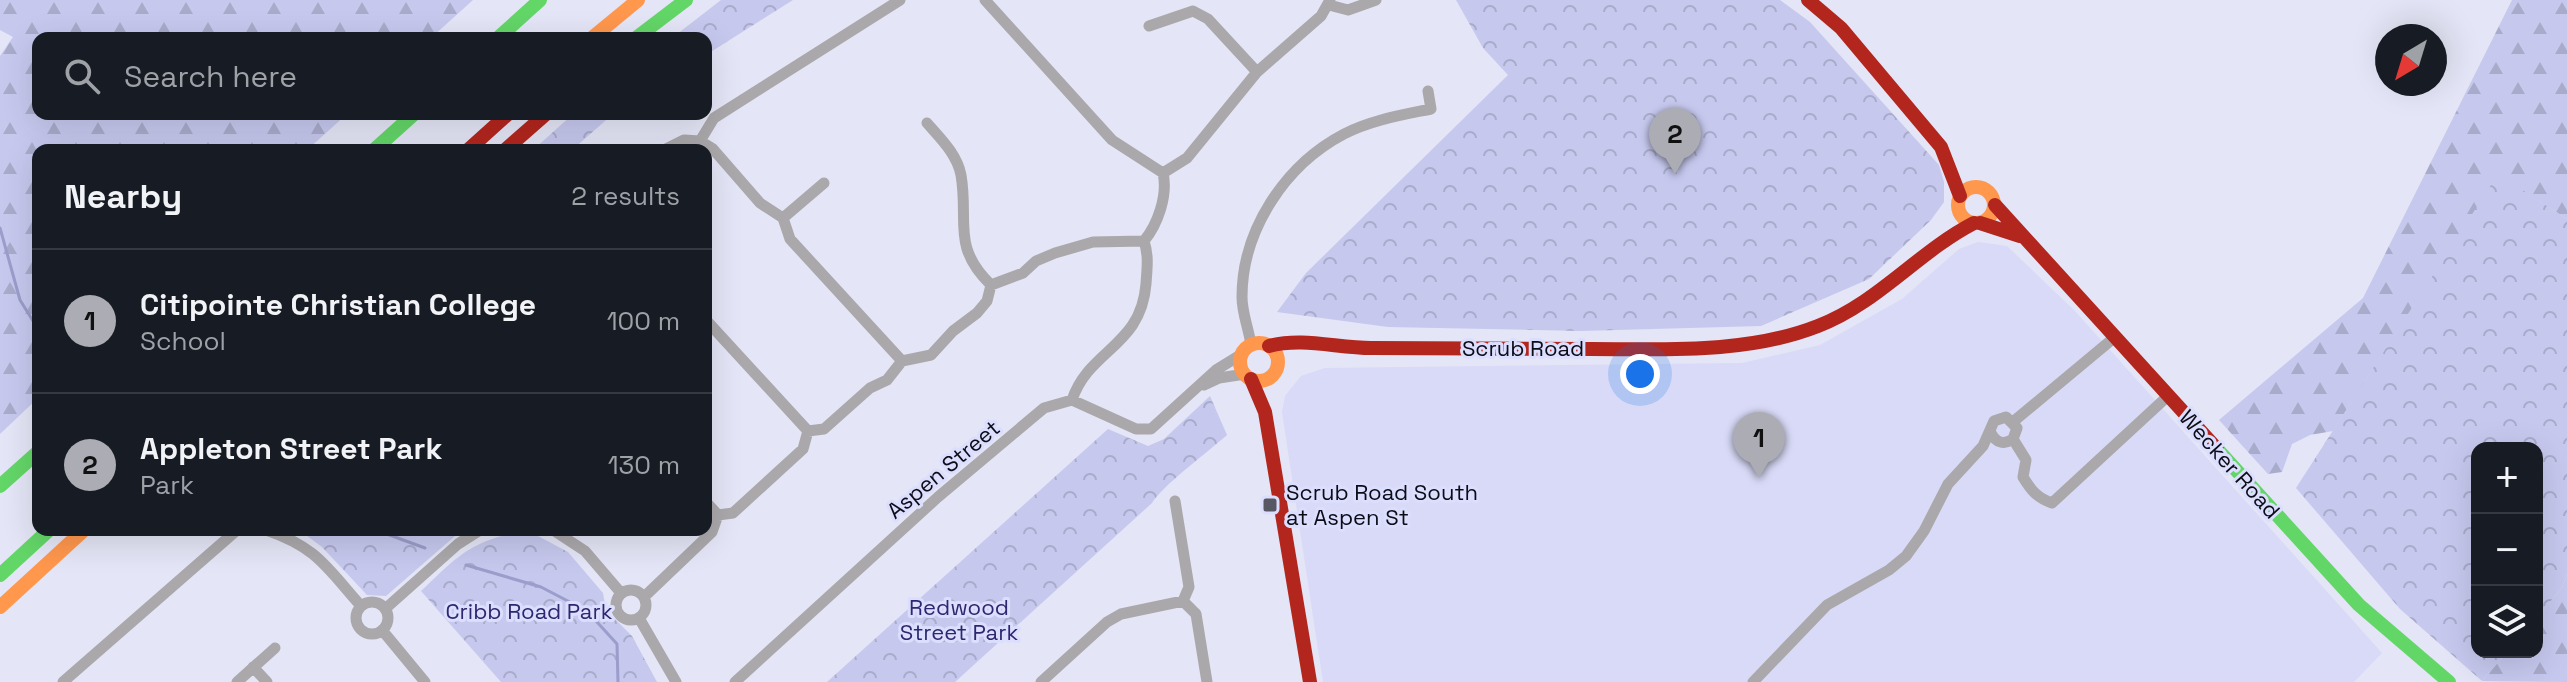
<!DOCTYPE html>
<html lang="en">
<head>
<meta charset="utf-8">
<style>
  :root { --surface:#171b24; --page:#20242c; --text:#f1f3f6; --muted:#9ea1a6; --line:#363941; --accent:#acadb4 }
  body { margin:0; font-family:"Space Grotesk",sans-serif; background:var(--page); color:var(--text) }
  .controls { position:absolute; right:24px; bottom:24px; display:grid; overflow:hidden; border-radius:16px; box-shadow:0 8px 32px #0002 }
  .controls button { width:72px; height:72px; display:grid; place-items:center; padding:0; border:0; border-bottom:2px solid var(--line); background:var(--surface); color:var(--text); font:40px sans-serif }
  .compass { position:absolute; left:2375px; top:24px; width:72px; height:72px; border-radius:50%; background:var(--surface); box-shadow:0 8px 32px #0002; rotate:218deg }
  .you { position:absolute; left:1640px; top:374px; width:28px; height:28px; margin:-20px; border:6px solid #fff; border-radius:50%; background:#1a73e8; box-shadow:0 0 0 12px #1a73e833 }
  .badge { display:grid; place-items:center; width:52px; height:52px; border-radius:50%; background:var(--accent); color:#111; font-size:26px; font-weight:700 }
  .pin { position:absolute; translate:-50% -66px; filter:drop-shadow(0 2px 4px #0008) }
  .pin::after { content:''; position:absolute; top:42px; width:28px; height:24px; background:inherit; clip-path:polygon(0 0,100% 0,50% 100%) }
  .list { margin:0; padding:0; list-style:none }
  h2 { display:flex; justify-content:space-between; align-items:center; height:104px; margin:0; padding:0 32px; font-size:34px }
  h2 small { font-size:26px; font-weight:400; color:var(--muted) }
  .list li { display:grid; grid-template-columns:52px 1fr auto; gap:24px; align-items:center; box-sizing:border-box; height:144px; padding:0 32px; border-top:2px solid var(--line) }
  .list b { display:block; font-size:30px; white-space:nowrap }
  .list p { margin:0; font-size:26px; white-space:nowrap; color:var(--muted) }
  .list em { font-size:26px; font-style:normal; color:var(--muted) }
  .icon { flex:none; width:44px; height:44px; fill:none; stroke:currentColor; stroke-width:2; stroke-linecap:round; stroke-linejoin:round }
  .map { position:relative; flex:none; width:2567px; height:682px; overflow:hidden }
  .search { position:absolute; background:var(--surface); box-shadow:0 8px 32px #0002; left:32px; top:32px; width:680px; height:88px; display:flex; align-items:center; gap:20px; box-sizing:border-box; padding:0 28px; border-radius:16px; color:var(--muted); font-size:30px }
  .panel { position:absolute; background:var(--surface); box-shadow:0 8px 32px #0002; left:32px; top:144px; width:680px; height:392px; border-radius:16px }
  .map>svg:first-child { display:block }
  .built { fill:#d8daf7 }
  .forest { fill:url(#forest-firs) }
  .park { fill:url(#park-crowns) }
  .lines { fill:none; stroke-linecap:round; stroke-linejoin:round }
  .stream { stroke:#9b9dcb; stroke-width:3 }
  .street { stroke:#aaa8aa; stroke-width:11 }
  .fast { stroke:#63d668; stroke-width:14 }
  .slow { stroke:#ff974d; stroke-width:14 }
  .jam { stroke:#b3261e; stroke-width:14 }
  .poi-dot { fill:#585864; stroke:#dcdefe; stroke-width:3 }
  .labels { text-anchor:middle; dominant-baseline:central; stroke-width:6; stroke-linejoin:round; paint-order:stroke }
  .street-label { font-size:22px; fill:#0c0c16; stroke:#dcdefe }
  .poi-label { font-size:22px; fill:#0c0c16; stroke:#dcdefe; text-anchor:start }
  .park-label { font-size:22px; fill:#2e276f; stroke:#dcdefe }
</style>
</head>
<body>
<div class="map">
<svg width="2567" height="682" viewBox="0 0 2567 682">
  <defs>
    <pattern id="forest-firs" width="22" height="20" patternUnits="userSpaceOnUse" patternTransform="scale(2)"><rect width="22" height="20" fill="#c6c8ee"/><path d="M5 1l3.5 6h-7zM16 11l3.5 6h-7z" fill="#a9abcb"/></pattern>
    <pattern id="park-crowns" width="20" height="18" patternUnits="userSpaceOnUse" patternTransform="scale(2)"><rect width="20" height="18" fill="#c6c8ee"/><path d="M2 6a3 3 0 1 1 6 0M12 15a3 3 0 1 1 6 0" fill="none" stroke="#a9abcb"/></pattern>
  </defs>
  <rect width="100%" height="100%" fill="#e4e5f6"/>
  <!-- built -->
  <path class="built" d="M1978,242L2007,246L2075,311L2382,653L2354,682H1323L1282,412L1285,396L1301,376L1325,368L1742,363L1820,345L1902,299L1959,249Z"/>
  <!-- forest -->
  <path class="forest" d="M0,0H473L431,38H38V114H347L307,150H38V398L0,434V56L13,37L0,30Z
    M2512,0H2567V219L2498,175L2333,431L2310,435L2292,444L2282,472L2268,474L2219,420L2363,298Z
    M2567,574V682L2482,681L2507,652H2537V617L2562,588Z"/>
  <!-- park -->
  <path class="park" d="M721,0H793L706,55V38H672Z
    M1456,0H1780L1810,22L1939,165L1944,182V202L1931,220L1869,279L1761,326L1581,331L1388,327L1277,312L1306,273L1508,75L1483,48Z
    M573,114H613L572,150H533Z
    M2498,174L2567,219V574L2562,588L2537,617V448H2477V652H2507L2482,681L2400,609L2296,488Z
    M1210,396L1227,435C1209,451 1161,487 1152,503L955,682H827L1108,429L1148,446L1164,439Z
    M299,530H462L386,596L367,595L322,547Z
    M506,535L538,536L568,552L603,593L606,610L632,636L657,682H501L421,591C449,565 466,544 506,535Z"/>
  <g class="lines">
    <!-- stream -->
    <path class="stream" d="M0,228L20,300L38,329
      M376,530L425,548
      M466,565L541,587L587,611L617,644L618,682"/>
    <!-- street -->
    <path class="street" d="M985,0L1112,140L1163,173C1168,195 1158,224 1144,241C1149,256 1147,268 1146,284C1141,347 1089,349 1072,400
      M1329,5L1348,10L1376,0
      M1149,26L1193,11L1208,19L1257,72
      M927,123C940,138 957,154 961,175C969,222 951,246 991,285
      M700,141L713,149L760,203L783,218L790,239L902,361
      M664,150L684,140L700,141L714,118L900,0
      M1163,173L1187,158L1257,72L1321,16L1330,0
      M783,218L824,183
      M706,320L808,431
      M1251,345C1249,329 1242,314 1242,297C1242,230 1285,165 1344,134C1371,120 1402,115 1431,109L1428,91
      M1204,385L1219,378L1245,374
      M2014,421L2115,337
      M2013,439L2026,460L2023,477C2031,490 2037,498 2052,503L2169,395
      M1175,501L1189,587L1183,601
      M706,502L718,515
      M266,530C317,547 327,568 361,606
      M553,530L585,551L621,593
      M616 605a15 15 0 1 1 30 0a15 15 0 1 1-30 0Z
      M644,597L712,532L718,515L733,513L803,449L808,431L824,429L870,388L887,380L902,361L931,355L953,331L977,313L987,301L991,285L1023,273L1036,261L1055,253L1093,242L1144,241
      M356 618a16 16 0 1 1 32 0a16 16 0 1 1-32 0Z
      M385,609L458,544L480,530
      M639,618L676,682
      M382,630L425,682
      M253,667L267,682
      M63,682L237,530
      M237,682L275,648
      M735,682L938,497L1044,408L1072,400L1136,429H1151L1216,370L1242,354
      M1041,682L1107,622L1121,614L1183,601L1196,614L1207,682
      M1753,682L1827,605L1889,570L1906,556L1924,531L1948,484L1983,446L1994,421L2006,417L2017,428L2013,439C2004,445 1996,443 1991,433"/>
    <!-- fast -->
    <path class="fast" d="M498,38L540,0
      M636,38L686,0
      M374,150L414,114
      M2217,449L2359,605L2449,682
      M0,486L38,452
      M0,575L49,530"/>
    <!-- slow -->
    <path class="slow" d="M592,38L638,0
      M1958 205a18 18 0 1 1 36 0a18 18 0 1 1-36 0Z
      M1240 362a19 19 0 1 1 38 0a19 19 0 1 1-38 0Z
      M0,607L84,530"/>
    <!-- jam -->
    <path class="jam" d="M1808,0L1841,28L1941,147L1960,196
      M468,150L508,114
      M505,150L546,114
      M1995,205L2217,449
      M1980,223L2020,236
      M1269,346C1302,337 1337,348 1371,348C1444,348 1517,349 1590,349C1664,349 1747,354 1818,326C1878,303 1918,252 1974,223
      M1251,379L1265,412L1310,682"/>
  </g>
  <!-- markers -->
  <rect class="poi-dot" x="1262" y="497" width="16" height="16" rx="4"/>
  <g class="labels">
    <!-- street labels -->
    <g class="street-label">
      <text x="1523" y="348">Scrub Road</text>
      <text transform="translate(2230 464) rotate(48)">Wecker Road</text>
      <text transform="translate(943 469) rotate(-40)">Aspen Street</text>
    </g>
    <!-- poi labels -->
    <g class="poi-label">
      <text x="1286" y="492">Scrub Road South<tspan x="1286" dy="25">at Aspen St</tspan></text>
    </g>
    <!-- park labels -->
    <g class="park-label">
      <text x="959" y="607">Redwood<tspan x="959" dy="25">Street Park</tspan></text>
      <text x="529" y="611">Cribb Road Park</text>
    </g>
  </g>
</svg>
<div class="controls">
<button>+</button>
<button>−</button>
<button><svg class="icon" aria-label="layers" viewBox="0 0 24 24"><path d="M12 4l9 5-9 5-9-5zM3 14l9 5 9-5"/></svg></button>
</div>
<svg class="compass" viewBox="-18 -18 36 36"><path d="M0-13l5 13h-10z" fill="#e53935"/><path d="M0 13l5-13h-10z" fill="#9ea1a6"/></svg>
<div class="you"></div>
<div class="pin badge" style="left:1759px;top:478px">1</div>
<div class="pin badge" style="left:1675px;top:174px">2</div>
<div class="search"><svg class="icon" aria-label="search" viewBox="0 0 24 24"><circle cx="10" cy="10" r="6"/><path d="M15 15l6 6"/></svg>Search here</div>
<section class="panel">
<h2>Nearby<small>2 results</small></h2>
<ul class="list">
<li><span class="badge">1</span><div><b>Citipointe Christian College</b><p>School</p></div><em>100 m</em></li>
<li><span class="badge">2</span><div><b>Appleton Street Park</b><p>Park</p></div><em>130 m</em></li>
</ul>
</section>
</div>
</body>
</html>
